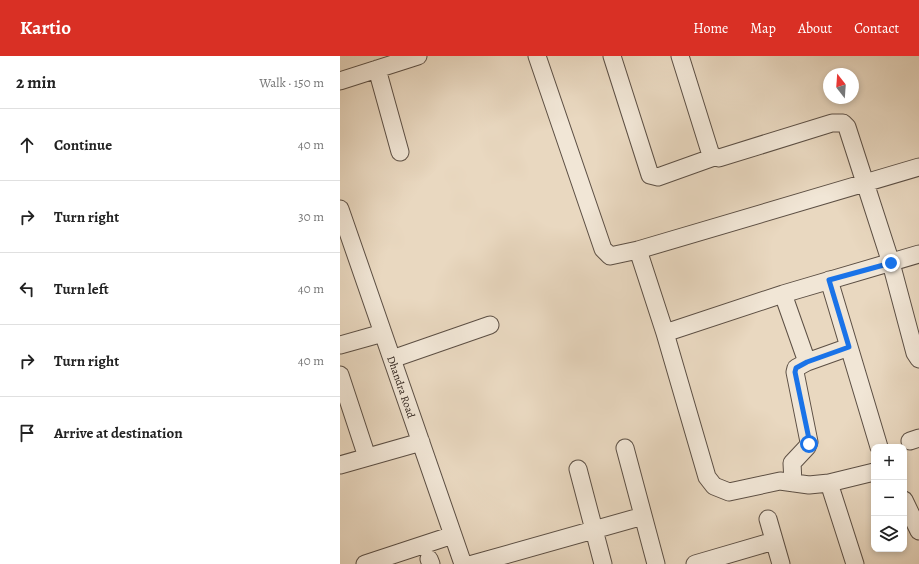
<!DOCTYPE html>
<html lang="en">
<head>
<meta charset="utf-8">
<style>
  :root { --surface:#fff; --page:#f2f2f2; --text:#222; --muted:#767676; --line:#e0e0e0; --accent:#d93025 }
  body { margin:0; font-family:Alegreya,serif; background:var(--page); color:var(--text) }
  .controls { position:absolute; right:12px; bottom:12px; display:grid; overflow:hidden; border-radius:8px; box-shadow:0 2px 6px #0003 }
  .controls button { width:36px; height:36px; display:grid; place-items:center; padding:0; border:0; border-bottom:1px solid var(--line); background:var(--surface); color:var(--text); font:20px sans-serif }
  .compass { position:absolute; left:483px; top:12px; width:36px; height:36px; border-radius:50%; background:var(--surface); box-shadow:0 2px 6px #0003; rotate:343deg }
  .stop { position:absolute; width:12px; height:12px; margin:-9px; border:3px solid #1a73e8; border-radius:50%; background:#fff }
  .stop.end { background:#1a73e8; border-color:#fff; box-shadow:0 1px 4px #0008 }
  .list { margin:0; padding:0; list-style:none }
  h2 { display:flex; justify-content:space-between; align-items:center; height:52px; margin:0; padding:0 16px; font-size:17px }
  h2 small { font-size:13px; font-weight:400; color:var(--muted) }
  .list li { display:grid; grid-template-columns:26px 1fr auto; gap:12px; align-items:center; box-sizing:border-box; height:72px; padding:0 16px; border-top:1px solid var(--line) }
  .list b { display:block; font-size:15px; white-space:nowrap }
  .list em { font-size:13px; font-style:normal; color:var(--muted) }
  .icon { flex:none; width:22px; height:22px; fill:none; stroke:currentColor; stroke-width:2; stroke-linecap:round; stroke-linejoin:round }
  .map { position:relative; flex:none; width:579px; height:508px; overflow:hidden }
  header { display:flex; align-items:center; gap:24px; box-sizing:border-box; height:56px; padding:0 20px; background:var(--accent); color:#fff }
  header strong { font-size:19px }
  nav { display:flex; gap:22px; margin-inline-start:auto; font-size:14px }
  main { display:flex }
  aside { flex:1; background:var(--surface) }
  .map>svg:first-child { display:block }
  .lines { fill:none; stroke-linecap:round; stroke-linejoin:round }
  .minor-casing { stroke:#5c4f44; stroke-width:19 }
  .minor { stroke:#f1e6d6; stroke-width:17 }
  .route { stroke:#1a73e8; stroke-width:5 }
  .labels { text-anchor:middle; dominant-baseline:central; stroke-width:4; stroke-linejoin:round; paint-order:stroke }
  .street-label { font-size:11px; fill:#2d211b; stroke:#f1e6d6 }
</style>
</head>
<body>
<header>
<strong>Kartio</strong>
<nav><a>Home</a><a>Map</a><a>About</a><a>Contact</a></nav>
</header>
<main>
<aside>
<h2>2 min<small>Walk · 150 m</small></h2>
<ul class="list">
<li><svg class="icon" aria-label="ahead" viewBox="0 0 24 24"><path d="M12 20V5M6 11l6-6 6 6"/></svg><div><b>Continue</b></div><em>40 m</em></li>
<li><svg class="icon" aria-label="right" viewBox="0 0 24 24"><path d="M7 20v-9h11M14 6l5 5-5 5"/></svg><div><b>Turn right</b></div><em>30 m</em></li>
<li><svg class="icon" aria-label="left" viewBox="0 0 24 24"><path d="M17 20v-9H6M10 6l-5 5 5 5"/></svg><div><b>Turn left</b></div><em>40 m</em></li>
<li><svg class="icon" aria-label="right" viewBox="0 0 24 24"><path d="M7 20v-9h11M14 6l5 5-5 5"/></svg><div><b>Turn right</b></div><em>40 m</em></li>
<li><svg class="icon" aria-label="arrive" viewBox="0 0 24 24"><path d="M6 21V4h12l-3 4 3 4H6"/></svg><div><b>Arrive at destination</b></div></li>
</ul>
</aside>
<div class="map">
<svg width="579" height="508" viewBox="0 0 579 508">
  <rect width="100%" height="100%" fill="#e9d8c0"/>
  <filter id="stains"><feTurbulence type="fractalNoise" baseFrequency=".005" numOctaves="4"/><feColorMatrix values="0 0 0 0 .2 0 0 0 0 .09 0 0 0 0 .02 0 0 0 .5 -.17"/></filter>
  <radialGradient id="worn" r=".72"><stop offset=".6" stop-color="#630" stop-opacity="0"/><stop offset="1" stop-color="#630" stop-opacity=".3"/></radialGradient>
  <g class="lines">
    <!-- minor casing -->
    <g class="minor-casing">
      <path id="minor" d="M197,0L263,193L270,200L298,194L579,111
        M272,0L310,119L318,121L374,101
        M340,0L370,96L374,101L379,102L492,67H503L507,71L551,207L575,297L579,303
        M37,13L60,96
        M0,25L78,0
        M0,153L123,508
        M298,194L325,277L443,238L579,198
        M489,224L539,391
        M443,238L467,306
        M325,277L367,421L374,430L389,436L440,425L469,429L489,427
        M0,289L43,277
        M52,303L150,269
        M0,319L27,401
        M570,385L579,382
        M285,392L316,508
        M0,409L81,386
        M238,413L263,508
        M453,427L452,407L467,391L469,386L455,316L456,312L467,306L509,291
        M564,444L579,475
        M428,463L441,508
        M89,503L91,508
        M25,508L113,479
        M133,508L303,460
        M355,508L434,485
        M515,508L489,427L534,416"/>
    </g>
    <!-- minor -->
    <use href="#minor" class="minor"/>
  </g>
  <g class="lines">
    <!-- route -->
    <path class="route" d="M469,388V383L455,316L456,312L467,306L509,291L489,224L551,207"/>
  </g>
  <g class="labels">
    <!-- street labels -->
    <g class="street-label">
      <text transform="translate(61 331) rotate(71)">Dhandra Road</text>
    </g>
  </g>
  <rect width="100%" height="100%" filter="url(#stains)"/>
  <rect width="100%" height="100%" fill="url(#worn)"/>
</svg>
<div class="controls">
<button>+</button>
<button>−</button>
<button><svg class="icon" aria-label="layers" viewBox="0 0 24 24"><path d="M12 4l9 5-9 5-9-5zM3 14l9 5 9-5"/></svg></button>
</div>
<svg class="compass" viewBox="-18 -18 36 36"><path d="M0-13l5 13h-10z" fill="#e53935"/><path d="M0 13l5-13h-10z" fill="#767676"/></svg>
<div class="stop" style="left:469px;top:388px"></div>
<div class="stop end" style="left:551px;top:207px"></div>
</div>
</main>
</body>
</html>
